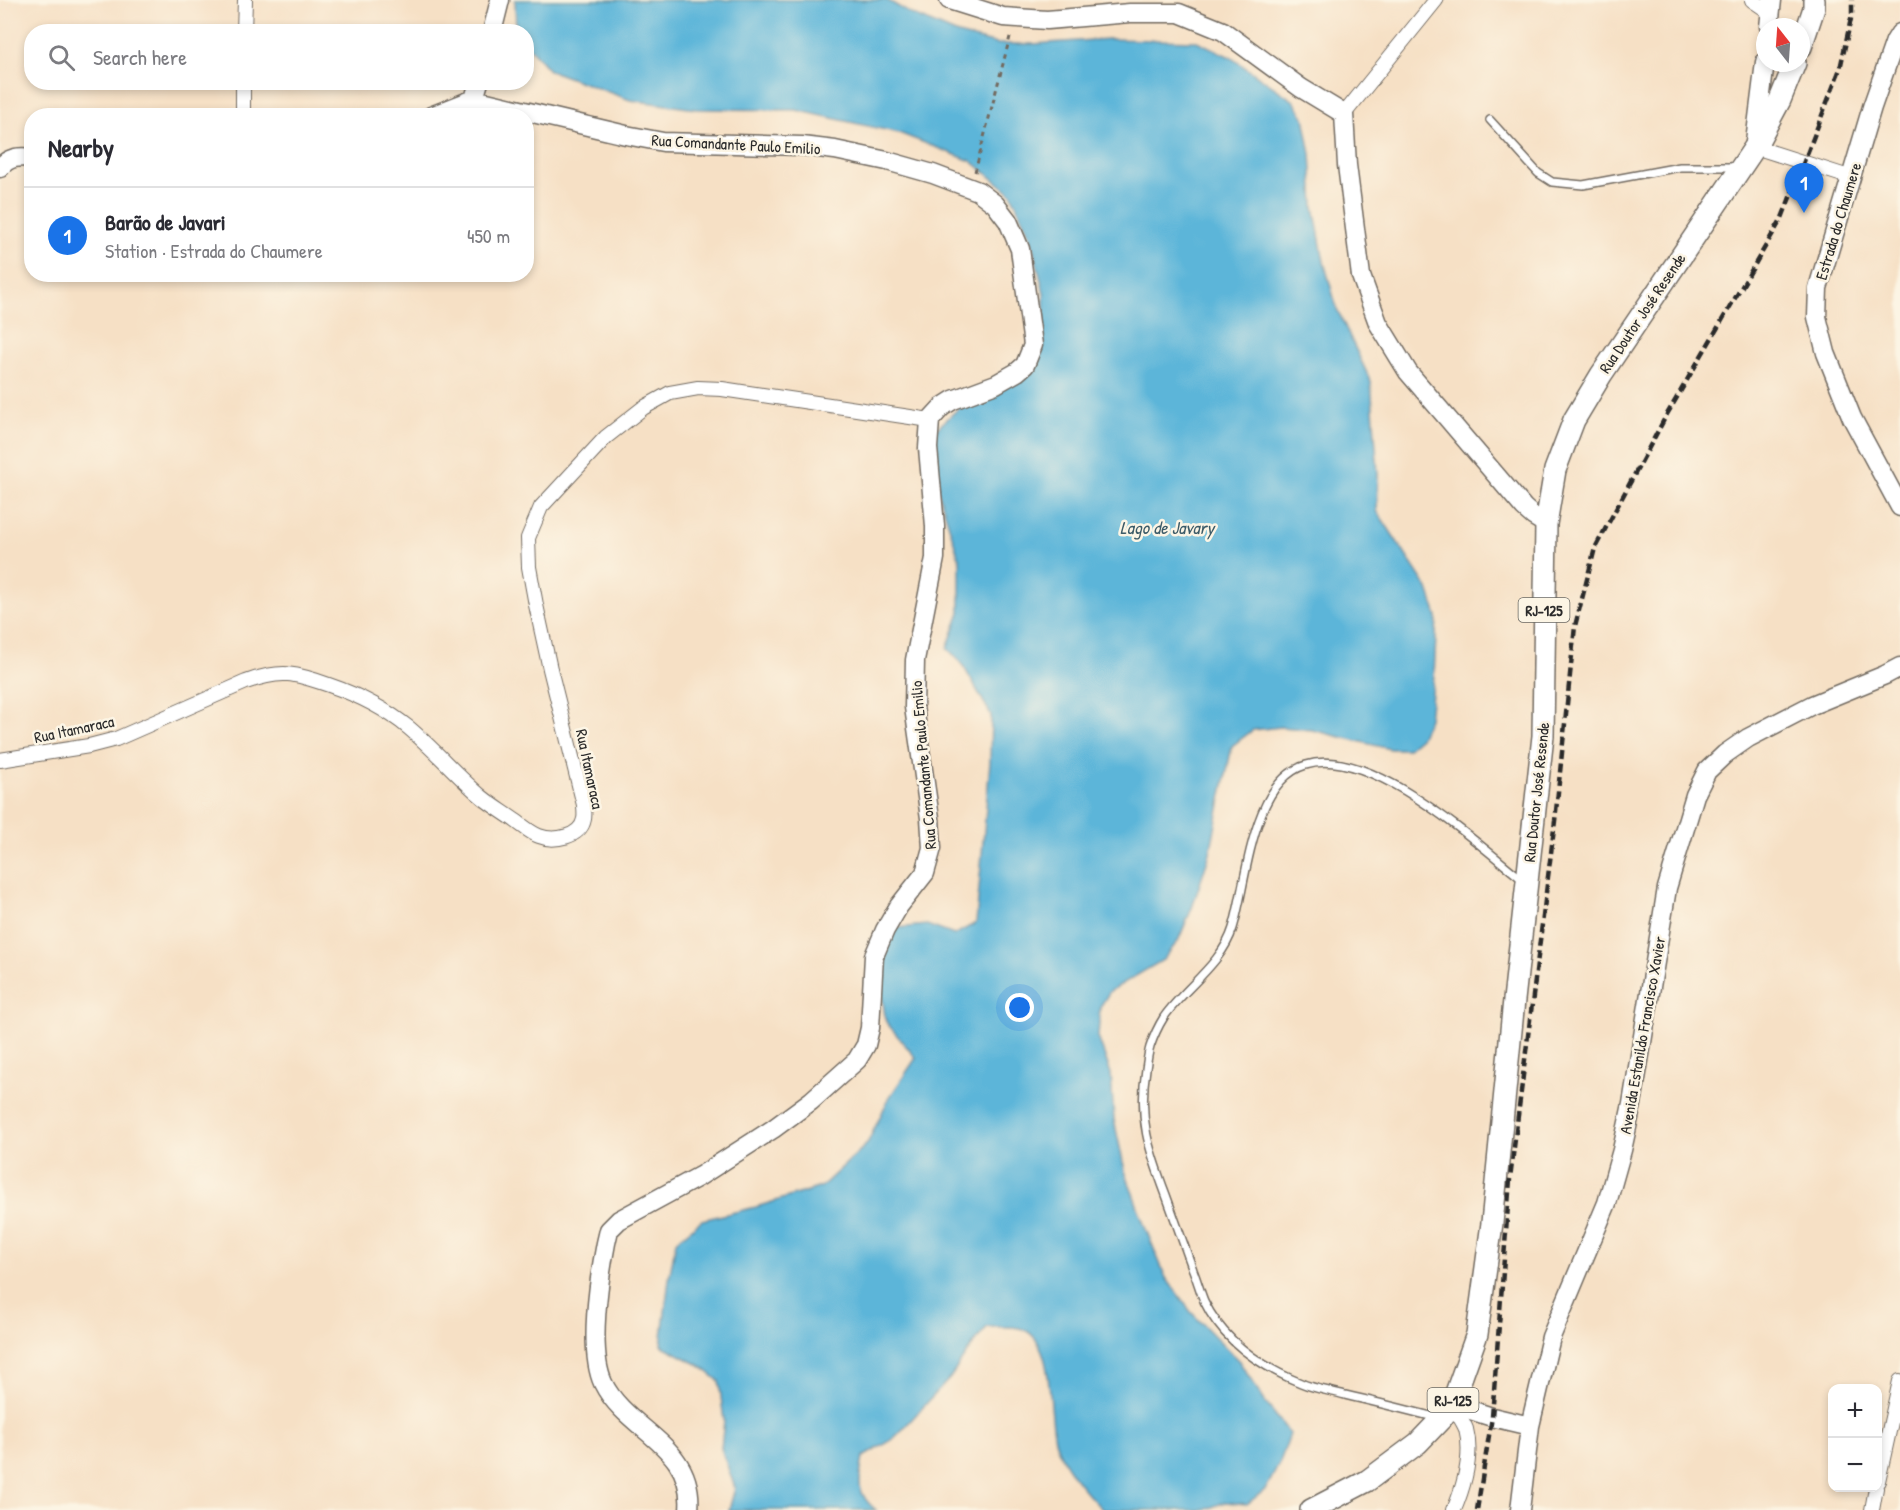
<!DOCTYPE html>
<html lang="en">
<head>
<meta charset="utf-8">
<style>
  :root { --surface:#fff; --page:#f2f2f3; --text:#2b2b33; --muted:#7c7c81; --line:#e1e1e2; --accent:#1a73e8 }
  body { margin:0; font-family:"Patrick Hand",sans-serif; background:var(--page); color:var(--text) }
  .controls { position:absolute; right:18px; bottom:18px; display:grid; overflow:hidden; border-radius:12px; box-shadow:0 3px 9px #0003 }
  .controls button { width:54px; height:54px; display:grid; place-items:center; padding:0; border:0; border-bottom:2px solid var(--line); background:var(--surface); color:var(--text); font:30px sans-serif }
  .compass { position:absolute; left:1756px; top:18px; width:54px; height:54px; border-radius:50%; background:var(--surface); box-shadow:0 3px 9px #0003; rotate:343deg }
  .you { position:absolute; left:1020px; top:1008px; width:21px; height:21px; margin:-15px; border:4px solid #fff; border-radius:50%; background:#1a73e8; box-shadow:0 0 0 9px #1a73e833 }
  .badge { display:grid; place-items:center; width:39px; height:39px; border-radius:50%; background:var(--accent); color:#fff; font-size:20px; font-weight:700 }
  .pin { position:absolute; translate:-50% -50px; filter:drop-shadow(0 2px 3px #0008) }
  .pin::after { content:''; position:absolute; top:32px; width:21px; height:18px; background:inherit; clip-path:polygon(0 0,100% 0,50% 100%) }
  .list { margin:0; padding:0; list-style:none }
  h2 { display:flex; justify-content:space-between; align-items:center; height:78px; margin:0; padding:0 24px; font-size:26px }
  h2 small { font-size:20px; font-weight:400; color:var(--muted) }
  .list li { display:grid; grid-template-columns:39px 1fr auto; gap:18px; align-items:center; box-sizing:border-box; height:96px; padding:0 24px; border-top:2px solid var(--line) }
  .list b { display:block; font-size:22px; white-space:nowrap }
  .list p { margin:0; font-size:20px; white-space:nowrap; color:var(--muted) }
  .list em { font-size:20px; font-style:normal; color:var(--muted) }
  .icon { flex:none; width:33px; height:33px; fill:none; stroke:currentColor; stroke-width:2; stroke-linecap:round; stroke-linejoin:round }
  .map { position:relative; flex:none; width:1900px; height:1510px; overflow:hidden }
  .search { position:absolute; background:var(--surface); box-shadow:0 3px 9px #0003; left:24px; top:24px; width:510px; height:66px; display:flex; align-items:center; gap:15px; box-sizing:border-box; padding:0 21px; border-radius:24px; color:var(--muted); font-size:22px }
  .panel { position:absolute; background:var(--surface); box-shadow:0 3px 9px #0003; left:24px; top:108px; width:510px; height:174px; border-radius:24px }
  .map>svg:first-child { display:block }
  .water { fill:#5bb5d9; stroke:#437082; stroke-width:1.5 }
  .lines { fill:none; stroke-linecap:round; stroke-linejoin:round }
  .lane-casing { stroke:#726a61; stroke-width:10 }
  .street-casing { stroke:#726a61; stroke-width:16 }
  .secondary-casing { stroke:#726a61; stroke-width:21 }
  .primary-casing { stroke:#726a61; stroke-width:24 }
  .path { stroke:#726a61; stroke-width:3; stroke-dasharray:4.5 4.5; stroke-linecap:butt }
  .lane { stroke:#fff; stroke-width:7 }
  .street { stroke:#fff; stroke-width:14 }
  .secondary { stroke:#fff; stroke-width:18 }
  .primary { stroke:#fff; stroke-width:21 }
  .rail { stroke:#2b2b2b; stroke-width:4.5; stroke-dasharray:9 4.5; stroke-linecap:butt }
  .labels { text-anchor:middle; dominant-baseline:central; stroke-width:5; stroke-linejoin:round; paint-order:stroke }
  .shield { fill:#fcf5e5; stroke:#6a6863; stroke-width:1.5 }
  .shield-label { font-size:15px; font-weight:bold; fill:#2b2b2b }
  .street-label { font-size:16px; fill:#2b2b2b; stroke:#fcf5e5 }
  .water-label { font-size:18px; font-style:italic; fill:#3c5b68; stroke:#fcf5e5 }
</style>
</head>
<body>
<div class="map">
<svg width="1900" height="1510" viewBox="0 0 1900 1510">
  <rect width="100%" height="100%" fill="#fcf5e5"/>
  <filter id="ink" filterUnits="userSpaceOnUse"><feTurbulence type="fractalNoise" baseFrequency=".0167" numOctaves="2"/><feDisplacementMap in="SourceGraphic" scale="12" xChannelSelector="R" yChannelSelector="G"/><feConvolveMatrix kernelMatrix="1 2 1 2 8 2 1 2 1" color-interpolation-filters="sRGB"/></filter>
  <filter id="wash" filterUnits="userSpaceOnUse"><feTurbulence type="fractalNoise" baseFrequency=".008" numOctaves="4" result="noise"/><feDisplacementMap in="SourceGraphic" scale="24" xChannelSelector="R" yChannelSelector="G"/><feGaussianBlur stdDeviation="1.35" result="paint"/><feColorMatrix in="noise" values="0 0 0 0 0 0 0 0 0 0 0 0 0 0 0 0 0 1.4 0 .05"/><feComposite in="paint" operator="in"/></filter>
  <g filter="url(#wash)">
    <rect width="100%" height="100%" fill="#f6e0c5"/>
    <!-- water -->
    <path class="water" d="M515,0H887L911,14L958,34L997,44H1033L1108,39L1197,41L1230,57L1294,101L1304,117L1311,154L1314,207L1324,262L1337,309L1371,382L1378,474L1377,511L1428,589L1437,616L1434,676L1429,718L1420,738L1407,749H1390L1312,730L1281,727L1253,730L1232,746L1210,853L1192,908L1178,941L1163,960L1110,991L1100,1007L1098,1037L1111,1074L1114,1120L1125,1171L1145,1227L1166,1278L1191,1312L1239,1361L1266,1403L1290,1434L1280,1462L1266,1489L1247,1504L1225,1502L1204,1510H1103C1086,1493 1063,1468 1056,1443C1047,1415 1057,1336 1019,1328C1009,1326 997,1327 987,1327L971,1347L950,1378L900,1432L892,1440L863,1457C859,1480 855,1493 876,1510H729L735,1488L721,1448L724,1421L719,1381L699,1365L661,1345L669,1279L676,1241L702,1220L756,1207L821,1187L867,1144L889,1098L916,1058L886,1022L877,964L887,929L927,925L954,935L976,923L990,762L991,715L961,662L947,648L960,613V561L933,475L932,433L975,393L1020,373L1044,339V293L1030,236L1011,193L971,161L899,133L796,110L696,109L630,100L549,70L527,45L526,32L516,31Z"/>
  </g>
  <g filter="url(#ink)">
    <g class="lines">
      <!-- lane casing -->
      <g class="lane-casing">
        <path id="lane" d="M1490,120L1538,173L1552,182L1583,185L1680,167H1735
          M1438,1418C1407,1410 1376,1402 1345,1395C1331,1391 1315,1389 1301,1383C1262,1367 1223,1341 1204,1301C1200,1291 1197,1280 1193,1270C1184,1245 1175,1220 1166,1195C1149,1150 1138,1119 1146,1069C1147,1062 1148,1054 1150,1047C1153,1038 1159,1025 1164,1017C1185,987 1222,964 1233,928C1247,883 1251,781 1306,765C1370,745 1475,842 1523,880"/>
      </g>
      <!-- street casing -->
      <g class="street-casing">
        <path id="street" d="M1752,0L1771,13
          M244,32L245,0
          M1344,114L1436,0
          M243,116V82
          M1755,147L1852,178
          M0,760L89,746L116,739L246,682C282,669 294,673 329,685C358,695 386,709 409,728C435,750 457,776 482,797C493,806 505,813 516,821C523,826 531,833 539,836C554,842 581,837 584,819C585,815 584,809 584,805L550,669L536,605L529,567L528,538L541,507L606,437L643,408L670,393L698,388L722,389L930,420
          M1452,1404C1456,1412 1463,1421 1466,1429C1473,1455 1464,1486 1454,1510
          M1878,1481L1900,1381
          M1872,1510L1876,1488"/>
      </g>
      <!-- secondary casing -->
      <g class="secondary-casing">
        <path id="secondary" d="M949,0L1003,17L1047,20L1130,13H1179L1223,31L1301,88L1344,114L1347,165L1361,276L1378,323L1408,372L1524,508L1533,516L1546,524
          M1769,27L1772,0
          M492,32L500,0
          M1900,33L1895,41L1872,107L1818,288L1817,317L1826,353L1852,418L1900,507
          M479,82L474,99L626,135L663,142L802,146L835,150L887,161L933,174L978,191L995,204L1008,221L1020,249L1033,345L1025,365L1017,372L996,384L953,400L942,407L930,420L928,448L935,526V558L915,660L914,707L930,818L932,848L925,873L899,906L885,930L874,956L870,1028L866,1045L857,1060L811,1101L773,1129L700,1176L619,1220L609,1230L606,1243C599,1279 588,1350 603,1383C627,1432 695,1444 689,1510
          M431,116L474,99
          M1755,142L1765,62
          M0,168C8,157 19,156 32,158
          M1452,1404L1492,1417L1530,1426
          M1520,1510L1530,1426L1551,1337L1607,1203L1622,1150L1632,1104L1667,888L1695,795L1707,771L1725,754L1748,738L1812,705L1885,675L1900,667"/>
      </g>
      <!-- primary casing -->
      <g class="primary-casing">
        <path id="primary" d="M1801,47L1814,8V0
          M1311,1510L1367,1481L1418,1443L1441,1419L1452,1404L1477,1334L1492,1223L1514,1000L1543,736L1546,524L1555,470L1574,420L1601,375L1755,147L1780,100L1795,63"/>
      </g>
      <!-- path -->
      <path class="path" d="M975,172L1011,33"/>
      <!-- lane -->
      <use href="#lane" class="lane"/>
      <!-- street -->
      <use href="#street" class="street"/>
      <!-- secondary -->
      <use href="#secondary" class="secondary"/>
      <!-- primary -->
      <use href="#primary" class="primary"/>
      <!-- rail -->
      <path class="rail" d="M1477,1510L1492,1417L1510,1179L1555,821L1575,626L1595,548L1666,416L1782,218L1840,69L1852,14V0"/>
    </g>
  </g>
  <g class="labels">
    <!-- shield labels -->
    <g class="shield">
      <rect x="1518.5" y="598" width="51" height="24" rx="4.5"/>
      <rect x="1427.5" y="1388" width="51" height="24" rx="4.5"/>
    </g>
    <g class="shield-label">
      <text x="1544" y="610">RJ-125</text>
      <text x="1453" y="1400">RJ-125</text>
    </g>
    <!-- street labels -->
    <g class="street-label">
      <text transform="translate(736 144) rotate(3)">Rua Comandante Paulo Emilio</text>
      <text transform="translate(1838 221) rotate(-73)">Estrada do Chaumere</text>
      <text transform="translate(1642 313) rotate(-56)">Rua Doutor José Resende</text>
      <text transform="translate(74 729) rotate(-12)">Rua Itamaraca</text>
      <text transform="translate(923 765) rotate(-95)">Rua Comandante Paulo Emilio</text>
      <text transform="translate(590 769) rotate(78)">Rua Itamaraca</text>
      <text transform="translate(1536 792) rotate(-84)">Rua Doutor José Resende</text>
      <text transform="translate(1642 1035) rotate(-80)">Avenida Estanildo Francisco Xavier</text>
    </g>
    <!-- water labels -->
    <g class="water-label">
      <text x="1167" y="527">Lago de Javary</text>
    </g>
  </g>
</svg>
<div class="controls">
<button>+</button>
<button>−</button>
</div>
<svg class="compass" viewBox="-18 -18 36 36"><path d="M0-13l5 13h-10z" fill="#e53935"/><path d="M0 13l5-13h-10z" fill="#7c7c81"/></svg>
<div class="you"></div>
<div class="pin badge" style="left:1804px;top:213px">1</div>
<div class="search"><svg class="icon" aria-label="search" viewBox="0 0 24 24"><circle cx="10" cy="10" r="6"/><path d="M15 15l6 6"/></svg>Search here</div>
<section class="panel">
<h2>Nearby<small></small></h2>
<ul class="list">
<li><span class="badge">1</span><div><b>Barão de Javari</b><p>Station · Estrada do Chaumere</p></div><em>450 m</em></li>
</ul>
</section>
</div>
</body>
</html>
